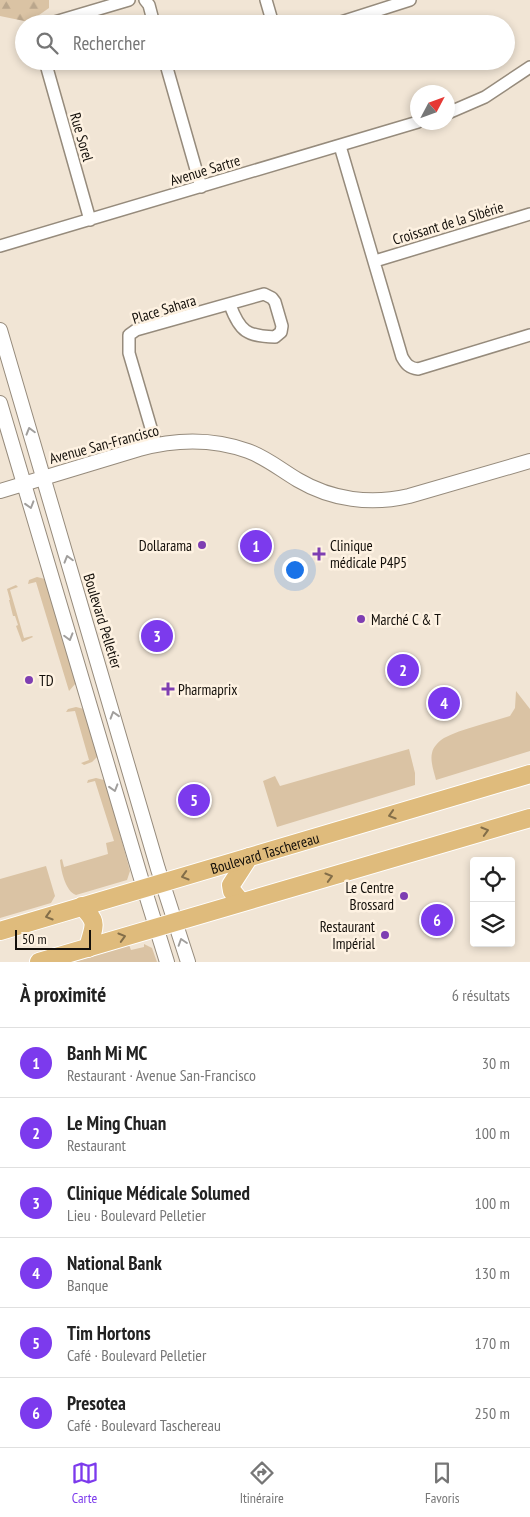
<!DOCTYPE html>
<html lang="fr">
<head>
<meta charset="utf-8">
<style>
  :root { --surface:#fff; --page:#f6f6f6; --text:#222; --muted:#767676; --line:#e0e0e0; --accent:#7c3aed }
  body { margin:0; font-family:"PT Sans Narrow",sans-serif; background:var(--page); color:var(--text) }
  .controls { position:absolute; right:15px; bottom:15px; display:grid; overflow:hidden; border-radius:5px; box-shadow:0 2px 8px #0003 }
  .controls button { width:45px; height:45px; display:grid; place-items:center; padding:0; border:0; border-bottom:1px solid var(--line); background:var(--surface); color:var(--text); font:25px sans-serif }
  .compass { position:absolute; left:410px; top:85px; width:45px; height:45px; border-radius:50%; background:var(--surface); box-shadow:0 2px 8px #0003; rotate:49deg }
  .scale { position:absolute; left:15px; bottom:12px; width:76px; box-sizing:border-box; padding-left:5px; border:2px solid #130f0a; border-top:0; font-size:14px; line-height:18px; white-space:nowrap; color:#130f0a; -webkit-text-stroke:4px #fef2e2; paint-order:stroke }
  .you { position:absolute; left:294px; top:569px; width:18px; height:18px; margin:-12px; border:4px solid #fff; border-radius:50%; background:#1a73e8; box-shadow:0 0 0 8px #1a73e833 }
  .badge { display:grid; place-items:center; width:32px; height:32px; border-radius:50%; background:var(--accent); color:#fff; font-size:16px; font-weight:700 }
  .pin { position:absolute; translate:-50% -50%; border:2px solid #fff; box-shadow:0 1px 5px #0006 }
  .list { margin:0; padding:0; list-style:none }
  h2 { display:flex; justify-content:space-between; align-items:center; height:65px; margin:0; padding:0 20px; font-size:21px }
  h2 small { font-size:16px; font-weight:400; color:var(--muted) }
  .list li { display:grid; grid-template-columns:32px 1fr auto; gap:15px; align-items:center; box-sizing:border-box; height:70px; padding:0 20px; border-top:1px solid var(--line) }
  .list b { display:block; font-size:19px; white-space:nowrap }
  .list p { margin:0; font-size:16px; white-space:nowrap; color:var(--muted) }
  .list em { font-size:16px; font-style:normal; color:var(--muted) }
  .icon { flex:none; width:28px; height:28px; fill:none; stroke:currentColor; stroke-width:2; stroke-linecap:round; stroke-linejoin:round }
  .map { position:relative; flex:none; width:530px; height:962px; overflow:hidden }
  .search { position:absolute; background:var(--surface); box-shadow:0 2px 8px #0003; left:15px; right:15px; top:15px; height:55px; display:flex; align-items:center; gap:12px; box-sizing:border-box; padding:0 18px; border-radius:28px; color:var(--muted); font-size:19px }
  .sheet { height:485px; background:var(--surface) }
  nav { display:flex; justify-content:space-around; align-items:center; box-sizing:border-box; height:70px; border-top:1px solid var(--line); background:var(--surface); font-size:14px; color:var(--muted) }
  nav a { display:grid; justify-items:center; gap:2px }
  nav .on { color:var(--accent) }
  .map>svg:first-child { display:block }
  .green { fill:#dac3a4 }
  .forest { fill:url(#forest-firs) }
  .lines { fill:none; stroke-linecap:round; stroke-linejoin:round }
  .minor-casing { stroke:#968b7c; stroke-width:14 }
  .tertiary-casing { stroke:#968b7c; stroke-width:16 }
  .primary-casing { stroke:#fff; stroke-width:20 }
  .minor { stroke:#fff; stroke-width:11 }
  .tertiary { stroke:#fff; stroke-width:14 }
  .primary { stroke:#dfbb7c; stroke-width:18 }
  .oneway { stroke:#a19f9d }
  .oneway2 { stroke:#836e49 }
  .poi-dot { fill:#7e3eb2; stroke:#fef2e2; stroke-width:2 }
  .labels { text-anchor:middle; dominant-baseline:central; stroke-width:5; stroke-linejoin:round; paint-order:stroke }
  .street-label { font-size:15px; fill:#130f0a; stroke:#fef2e2 }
  .poi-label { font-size:15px; fill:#130f0a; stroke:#fef2e2; text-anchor:start }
</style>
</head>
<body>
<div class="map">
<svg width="530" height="962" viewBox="0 0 530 962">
  <defs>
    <pattern id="forest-firs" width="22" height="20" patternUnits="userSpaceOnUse" patternTransform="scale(1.25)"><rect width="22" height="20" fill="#dac3a4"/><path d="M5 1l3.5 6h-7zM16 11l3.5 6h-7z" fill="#baa68c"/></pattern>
  </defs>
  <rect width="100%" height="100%" fill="#f1e5d5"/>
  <!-- green -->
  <path class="green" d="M37,577L45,579L76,683L69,691L36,582L28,584L29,580Z
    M16,585L18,587L10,590L24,638L32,636L33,637L22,642L16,626L18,625L15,616H13L9,600H10L7,589Z
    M516,691L530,709V751L436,780C434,772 430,761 432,753C433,747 439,741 444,738C461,729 491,722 510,716L515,708Z
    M76,707L84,709L98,756L92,762L84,765L81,763L89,760L75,711L66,712L68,709Z
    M409,749L415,773V785L277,827L263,781L275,776L280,786Z
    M96,778L104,780L106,783L130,871L127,880L76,895C65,891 61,870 60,860L62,859L64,867L108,854L106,843L114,841L95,781L87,783L88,780Z
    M46,866L55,896L51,903L0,918V879Z
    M144,944L152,948L157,962H74L129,945L131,950L144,947Z"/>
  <!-- forest -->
  <path class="forest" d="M0,0H49V8L29,22L0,16Z"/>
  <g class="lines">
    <!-- minor casing -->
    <g class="minor-casing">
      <path id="minor" d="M145,0L149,5L154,24
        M266,0L273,24
        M48,24L129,0
        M335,24L410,0
        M45,61L90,220
        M165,61L201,187
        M448,113L485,97L530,67
        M340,146L402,357C406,364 409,368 418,369L530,335
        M0,246L418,122
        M375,261L530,214
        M156,445L129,353V335L136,330L264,294L272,298L275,302L282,326L281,332L275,337C247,336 240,332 230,305"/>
    </g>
    <!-- tertiary casing -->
    <g class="tertiary-casing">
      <path id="tertiary" d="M0,330L158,869L188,962
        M0,403L140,875L167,962
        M0,491L139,449C176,439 212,438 248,451C267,458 281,470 298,480C332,500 371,505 409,496L530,461"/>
    </g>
    <!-- primary casing -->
    <g class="primary-casing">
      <g id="primary">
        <path d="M241,902L232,891L231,885L249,857"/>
        <path d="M82,906C99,924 94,924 88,948"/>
        <path id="s1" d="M0,931L530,774"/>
        <path d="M39,962L530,818"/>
      </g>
    </g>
    <!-- minor -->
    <use href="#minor" class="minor"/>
    <!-- tertiary -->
    <use href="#tertiary" class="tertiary"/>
    <!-- primary -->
    <use href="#primary" class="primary"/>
  </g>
  <!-- one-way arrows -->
  <defs><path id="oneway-chevron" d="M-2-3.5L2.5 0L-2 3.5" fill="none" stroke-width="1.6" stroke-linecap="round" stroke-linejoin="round" transform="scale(1.25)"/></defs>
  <g class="oneway">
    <use href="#oneway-chevron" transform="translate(30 431) rotate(-106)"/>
    <use href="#oneway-chevron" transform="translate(30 505) rotate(73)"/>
    <use href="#oneway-chevron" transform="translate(68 559) rotate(-106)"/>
    <use href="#oneway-chevron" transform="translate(69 637) rotate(74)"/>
    <use href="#oneway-chevron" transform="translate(114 715) rotate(-107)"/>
    <use href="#oneway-chevron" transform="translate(114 788) rotate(73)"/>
    <use href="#oneway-chevron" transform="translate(182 942) rotate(-108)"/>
  </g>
  <g class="oneway2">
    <use href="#oneway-chevron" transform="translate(392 815) rotate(163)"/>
    <use href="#oneway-chevron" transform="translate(485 831) rotate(-16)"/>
    <use href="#oneway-chevron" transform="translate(185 876) rotate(164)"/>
    <use href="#oneway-chevron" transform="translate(329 877) rotate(-16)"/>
    <use href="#oneway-chevron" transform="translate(49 916) rotate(163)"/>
    <use href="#oneway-chevron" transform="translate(122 937) rotate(-16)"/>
  </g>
  <!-- markers -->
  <g class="poi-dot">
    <circle cx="202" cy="545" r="5"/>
    <path d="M316.5 546.5h5v5h5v5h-5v5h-5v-5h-5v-5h5z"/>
    <circle cx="361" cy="619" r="5"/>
    <circle cx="29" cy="680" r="5"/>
    <path d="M165.5 681.5h5v5h5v5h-5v5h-5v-5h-5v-5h5z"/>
    <circle cx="404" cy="896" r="5"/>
    <circle cx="385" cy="935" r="5"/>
  </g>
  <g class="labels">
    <!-- street labels -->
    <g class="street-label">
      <text transform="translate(82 137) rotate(74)">Rue Sorel</text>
      <text transform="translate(205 170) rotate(-17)">Avenue Sartre</text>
      <text transform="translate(448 223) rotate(-17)">Croissant de la Sibérie</text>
      <text transform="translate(164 309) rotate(-17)">Place Sahara</text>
      <text transform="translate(104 444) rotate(-15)">Avenue San-Francisco</text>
      <text transform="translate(103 621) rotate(73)">Boulevard Pelletier</text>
      <text stroke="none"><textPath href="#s1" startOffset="276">Boulevard Taschereau</textPath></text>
    </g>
    <!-- poi labels -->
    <g class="poi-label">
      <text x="192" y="545" text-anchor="end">Dollarama</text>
      <text x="330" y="545">Clinique<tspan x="330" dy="17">médicale P4P5</tspan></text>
      <text x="371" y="619">Marché C &amp; T</text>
      <text x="39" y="680">TD</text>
      <text x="178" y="689">Pharmaprix</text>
      <text x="394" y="887" text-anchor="end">Le Centre<tspan x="394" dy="17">Brossard</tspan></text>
      <text x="375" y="926" text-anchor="end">Restaurant<tspan x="375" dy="17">Impérial</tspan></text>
    </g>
  </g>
</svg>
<div class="controls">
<button><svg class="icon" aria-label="locate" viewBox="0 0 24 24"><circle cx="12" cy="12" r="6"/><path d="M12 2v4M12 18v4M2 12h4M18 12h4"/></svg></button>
<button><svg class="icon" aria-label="layers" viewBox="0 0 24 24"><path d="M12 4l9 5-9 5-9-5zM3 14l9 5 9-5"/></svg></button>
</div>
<svg class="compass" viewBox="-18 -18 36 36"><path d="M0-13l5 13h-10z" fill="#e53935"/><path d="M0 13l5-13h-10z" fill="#767676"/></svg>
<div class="scale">50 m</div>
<div class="you"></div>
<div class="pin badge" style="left:256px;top:546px">1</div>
<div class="pin badge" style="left:403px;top:670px">2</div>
<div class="pin badge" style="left:157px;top:636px">3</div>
<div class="pin badge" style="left:444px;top:703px">4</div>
<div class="pin badge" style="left:194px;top:800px">5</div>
<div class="pin badge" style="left:437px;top:920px">6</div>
<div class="search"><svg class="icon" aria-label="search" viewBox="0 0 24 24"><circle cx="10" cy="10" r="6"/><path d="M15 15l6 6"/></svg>Rechercher</div>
</div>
<section class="sheet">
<h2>À proximité<small>6 résultats</small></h2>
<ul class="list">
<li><span class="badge">1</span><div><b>Banh Mi MC</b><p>Restaurant · Avenue San-Francisco</p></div><em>30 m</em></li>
<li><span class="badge">2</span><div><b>Le Ming Chuan</b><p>Restaurant</p></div><em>100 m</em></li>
<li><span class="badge">3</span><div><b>Clinique Médicale Solumed</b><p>Lieu · Boulevard Pelletier</p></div><em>100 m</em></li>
<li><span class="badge">4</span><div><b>National Bank</b><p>Banque</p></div><em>130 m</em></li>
<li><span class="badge">5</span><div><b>Tim Hortons</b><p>Café · Boulevard Pelletier</p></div><em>170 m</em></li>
<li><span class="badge">6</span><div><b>Presotea</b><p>Café · Boulevard Taschereau</p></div><em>250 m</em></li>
</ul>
</section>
<nav>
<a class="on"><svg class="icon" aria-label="map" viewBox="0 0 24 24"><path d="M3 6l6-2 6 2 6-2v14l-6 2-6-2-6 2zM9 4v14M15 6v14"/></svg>Carte</a>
<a><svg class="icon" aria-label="directions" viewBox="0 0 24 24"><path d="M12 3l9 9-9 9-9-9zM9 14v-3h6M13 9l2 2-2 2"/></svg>Itinéraire</a>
<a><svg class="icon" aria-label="saved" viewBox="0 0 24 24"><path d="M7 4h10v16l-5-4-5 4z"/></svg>Favoris</a>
</nav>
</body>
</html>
